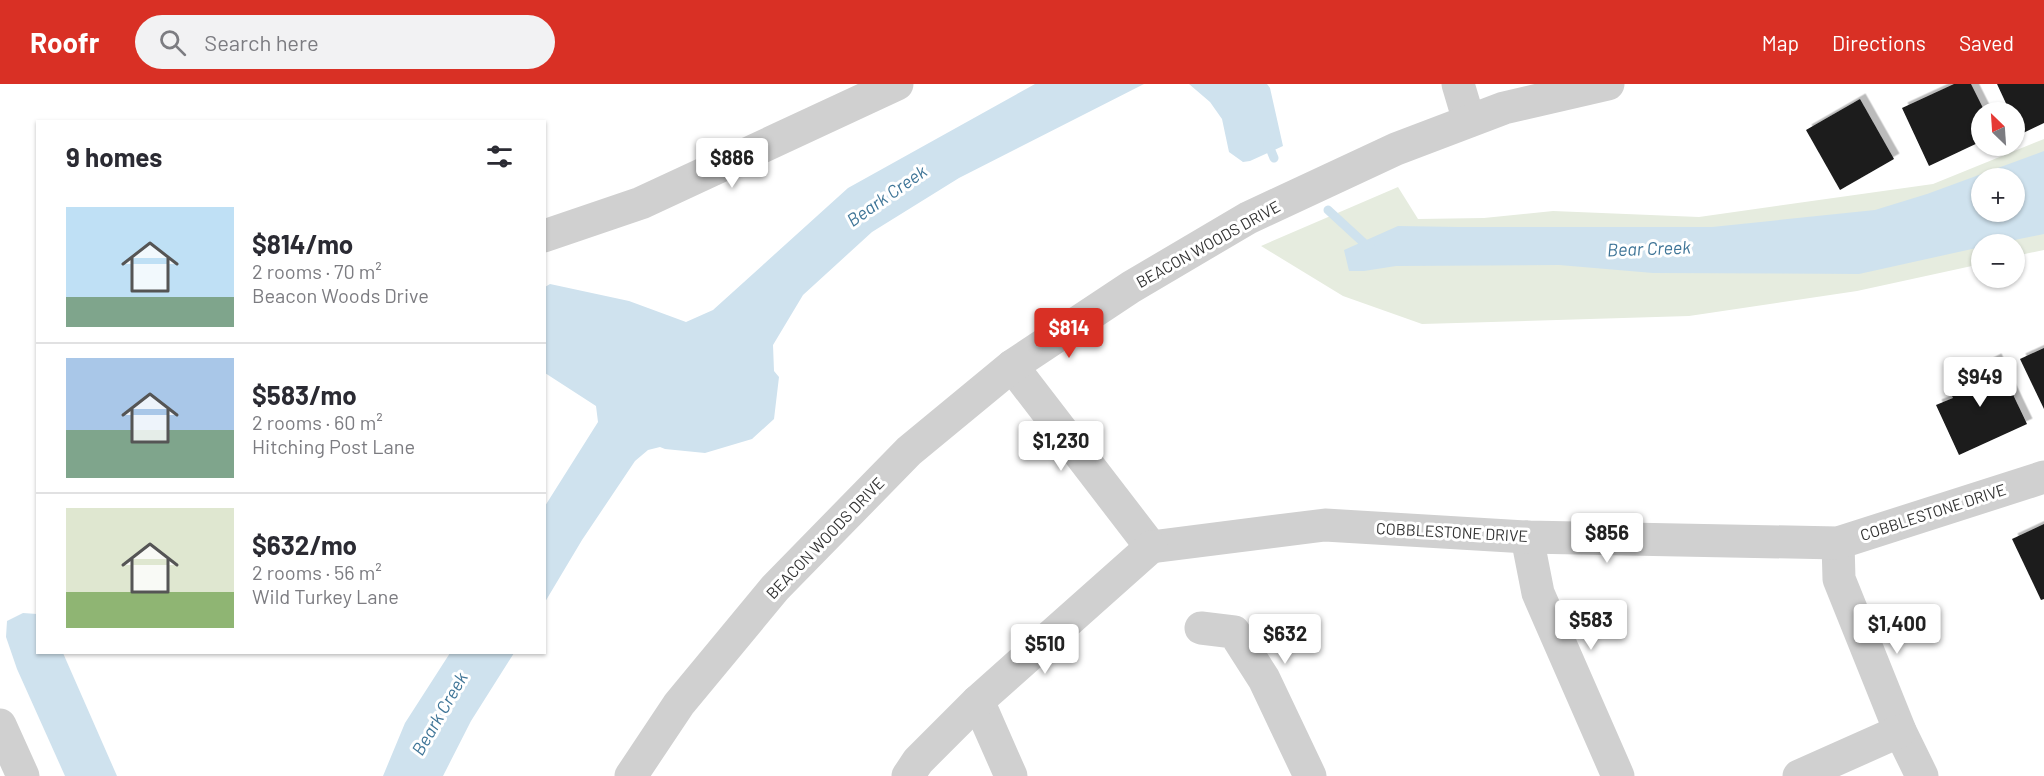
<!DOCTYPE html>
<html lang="en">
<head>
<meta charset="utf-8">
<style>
  body { margin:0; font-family:Barlow,sans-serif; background:#f2f2f3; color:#2b2b33; height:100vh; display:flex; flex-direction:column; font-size:22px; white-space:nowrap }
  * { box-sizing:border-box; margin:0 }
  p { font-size:20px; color:#7c7c81 }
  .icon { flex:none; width:33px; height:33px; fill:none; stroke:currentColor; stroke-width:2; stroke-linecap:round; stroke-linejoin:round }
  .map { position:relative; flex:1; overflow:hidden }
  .sheet { position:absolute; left:36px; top:36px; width:510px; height:534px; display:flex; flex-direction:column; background:#fff; border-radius:0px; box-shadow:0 2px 4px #0004 }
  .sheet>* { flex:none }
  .needle { width:39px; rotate:335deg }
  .buttons { position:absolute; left:1971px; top:18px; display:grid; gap:12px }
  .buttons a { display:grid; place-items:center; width:54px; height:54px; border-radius:50%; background:#fff; box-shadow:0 2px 4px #0004; font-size:30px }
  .price { position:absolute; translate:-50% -51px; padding:0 14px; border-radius:6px; background:#fff; color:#222; font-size:20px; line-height:39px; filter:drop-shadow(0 2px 3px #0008) }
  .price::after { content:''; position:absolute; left:50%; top:36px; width:18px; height:14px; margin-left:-9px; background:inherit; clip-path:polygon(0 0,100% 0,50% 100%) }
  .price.selected { background:#d93025; color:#fff }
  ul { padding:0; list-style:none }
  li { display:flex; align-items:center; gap:18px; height:150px; padding:0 30px }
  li+li { border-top:2px solid #e1e1e2 }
  li span { display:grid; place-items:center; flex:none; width:168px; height:120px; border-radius:0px; color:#555 }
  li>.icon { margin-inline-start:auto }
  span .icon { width:72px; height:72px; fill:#fffc; stroke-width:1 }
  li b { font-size:26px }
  h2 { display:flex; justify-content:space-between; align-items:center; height:72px; padding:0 30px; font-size:26px }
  header { display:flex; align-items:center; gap:36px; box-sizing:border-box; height:84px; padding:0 30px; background:#d93025; color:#fff }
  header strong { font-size:28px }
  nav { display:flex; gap:33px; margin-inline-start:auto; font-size:21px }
  .search { width:420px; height:54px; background:#f2f2f3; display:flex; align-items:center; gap:15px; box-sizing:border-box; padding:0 21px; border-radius:33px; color:#7c7c81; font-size:22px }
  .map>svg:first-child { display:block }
  .green { fill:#e6ecdf; fill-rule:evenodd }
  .water { fill:#cfe2ee; fill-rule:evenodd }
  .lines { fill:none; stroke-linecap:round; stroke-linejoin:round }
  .stream { stroke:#cfe2ee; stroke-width:9 }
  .building { fill:#1a1a1a; filter:url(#shadow) }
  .minor { stroke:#d0d0d0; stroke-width:33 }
  .labels { text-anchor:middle; stroke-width:6; stroke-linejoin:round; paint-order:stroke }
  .street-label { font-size:16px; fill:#333; stroke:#fff }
  .water-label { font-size:18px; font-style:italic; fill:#3f7597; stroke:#fff }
</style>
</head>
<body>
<header>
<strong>Roofr</strong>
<div class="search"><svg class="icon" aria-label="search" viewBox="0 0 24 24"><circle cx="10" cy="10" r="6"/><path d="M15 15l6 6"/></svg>Search here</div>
<nav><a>Map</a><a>Directions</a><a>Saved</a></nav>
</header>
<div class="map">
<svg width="2044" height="692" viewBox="0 0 2044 692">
  <defs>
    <filter id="shadow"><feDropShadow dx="5.5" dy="-5.5" stdDeviation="0" flood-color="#0004"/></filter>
  </defs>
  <rect width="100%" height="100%" fill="#fff"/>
  <path class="green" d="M2044,55V166L2015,172L2014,160H1982L1981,180L1857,207L1689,232L1422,240L1343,212L1261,162L1398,103L1418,135L1484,134L1553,127L1699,133L1933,100ZM1982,94H2014V128H1982Z"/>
  <g class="water">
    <path d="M1035,0H1144L959,94L872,148L803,211L773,261L774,287L779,293L774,335L752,355L705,369L665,365L660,363L648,366L635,377L582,456L545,518V422L598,338L596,322L545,289V203L550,200L629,217L686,238L713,226L848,104Z"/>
    <path d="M1189,0H1267L1270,4L1283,62L1250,77L1243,78L1229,68L1222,35L1210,18Z"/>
    <path d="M2044,67V150L1995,160H1982L1981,163L1859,190L1653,189L1559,181L1396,182L1364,187H1349L1344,166L1398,142L1458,143H1712L1875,126L1927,110ZM1982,94H2014V128H1982Z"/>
    <path d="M23,529L37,530L38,568L63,569L117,692H65L17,585L6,553L7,537Z"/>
    <path d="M450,569H514L471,637L443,692H383L405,639Z"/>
  </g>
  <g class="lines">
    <g class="stream">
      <path d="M1267,57L1274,74"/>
      <path d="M1328,126L1365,160L1370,161"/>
    </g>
  </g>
  <g class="building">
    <path d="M1954,0H1971L1985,28H1982V57L1929,82L1902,24Z"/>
    <path d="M1997,0H2044V39L2021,50L2014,37V28H2010Z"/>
    <path d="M1860,15L1894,75L1840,106L1806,46Z"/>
    <path d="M2044,264V325L2020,275Z"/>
    <path d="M1996,275L2027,340L1959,371L1936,321L1953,314L1946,299Z"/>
    <path d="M2044,440V515L2041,516L2012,455Z"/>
  </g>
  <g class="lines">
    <g class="minor">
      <path d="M1458,0L1469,37"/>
      <path d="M544,152L641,119L897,0"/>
      <path d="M1012,282L1151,463"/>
      <path d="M1527,453L1538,509L1618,692"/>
      <path d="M1838,459L1839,495L1900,647L1922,692"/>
      <path d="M1151,463L1325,441L1527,453L1838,459L2044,393"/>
      <path d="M1201,544L1234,548L1264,595L1310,692"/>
      <path d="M978,617L1011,692"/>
      <path d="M0,641L23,692"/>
      <path d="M631,692L679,620L775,504L909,367L1012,282L1131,203L1248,134L1396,65L1504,24L1608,0"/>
      <path d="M908,692L918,677L978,617L1151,463"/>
      <path d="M1799,692L1900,647"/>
    </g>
  </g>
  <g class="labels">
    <g class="street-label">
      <text transform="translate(1208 160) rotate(-29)" y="6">BEACON WOODS DRIVE</text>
      <text transform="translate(1933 428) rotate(-18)" y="6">COBBLESTONE DRIVE</text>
      <text transform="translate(1452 448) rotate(3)" y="6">COBBLESTONE DRIVE</text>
      <text transform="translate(825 454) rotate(-46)" y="6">BEACON WOODS DRIVE</text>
    </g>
    <g class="water-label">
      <text transform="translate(887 112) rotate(-35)" y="6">Beark Creek</text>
      <text transform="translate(1649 165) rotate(-2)" y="6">Bear Creek</text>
      <text transform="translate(440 630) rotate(-60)" y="6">Beark Creek</text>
    </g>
  </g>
</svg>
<div class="buttons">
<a><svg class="needle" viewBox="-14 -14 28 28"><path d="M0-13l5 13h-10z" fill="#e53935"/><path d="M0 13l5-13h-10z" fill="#7c7c81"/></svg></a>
<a>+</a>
<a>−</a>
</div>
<b class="price" style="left:732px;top:105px">$886</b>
<b class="price selected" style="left:1069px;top:275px">$814</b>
<b class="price" style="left:1980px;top:324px">$949</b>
<b class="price" style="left:1061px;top:388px">$1,230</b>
<b class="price" style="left:1607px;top:480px">$856</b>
<b class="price" style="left:1591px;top:567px">$583</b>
<b class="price" style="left:1897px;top:571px">$1,400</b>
<b class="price" style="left:1285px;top:581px">$632</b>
<b class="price" style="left:1045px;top:591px">$510</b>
<section class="sheet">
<h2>9 homes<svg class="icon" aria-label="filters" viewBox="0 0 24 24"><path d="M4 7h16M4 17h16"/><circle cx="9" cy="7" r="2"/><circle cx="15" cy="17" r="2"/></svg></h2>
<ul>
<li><span style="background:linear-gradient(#bfe0f5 75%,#7fa58c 0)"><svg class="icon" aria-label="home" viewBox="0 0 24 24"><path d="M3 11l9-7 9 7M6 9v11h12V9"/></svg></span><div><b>$814/mo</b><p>2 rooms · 70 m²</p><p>Beacon Woods Drive</p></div></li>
<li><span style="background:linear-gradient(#a9c7e8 60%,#7fa58c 0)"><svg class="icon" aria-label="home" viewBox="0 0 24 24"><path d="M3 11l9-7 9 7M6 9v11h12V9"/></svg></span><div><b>$583/mo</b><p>2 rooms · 60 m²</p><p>Hitching Post Lane</p></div></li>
<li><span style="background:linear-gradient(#dfe7d0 70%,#8fb573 0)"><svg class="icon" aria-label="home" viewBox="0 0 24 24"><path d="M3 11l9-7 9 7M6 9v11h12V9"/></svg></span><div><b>$632/mo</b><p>2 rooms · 56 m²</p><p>Wild Turkey Lane</p></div></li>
</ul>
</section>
</div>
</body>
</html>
